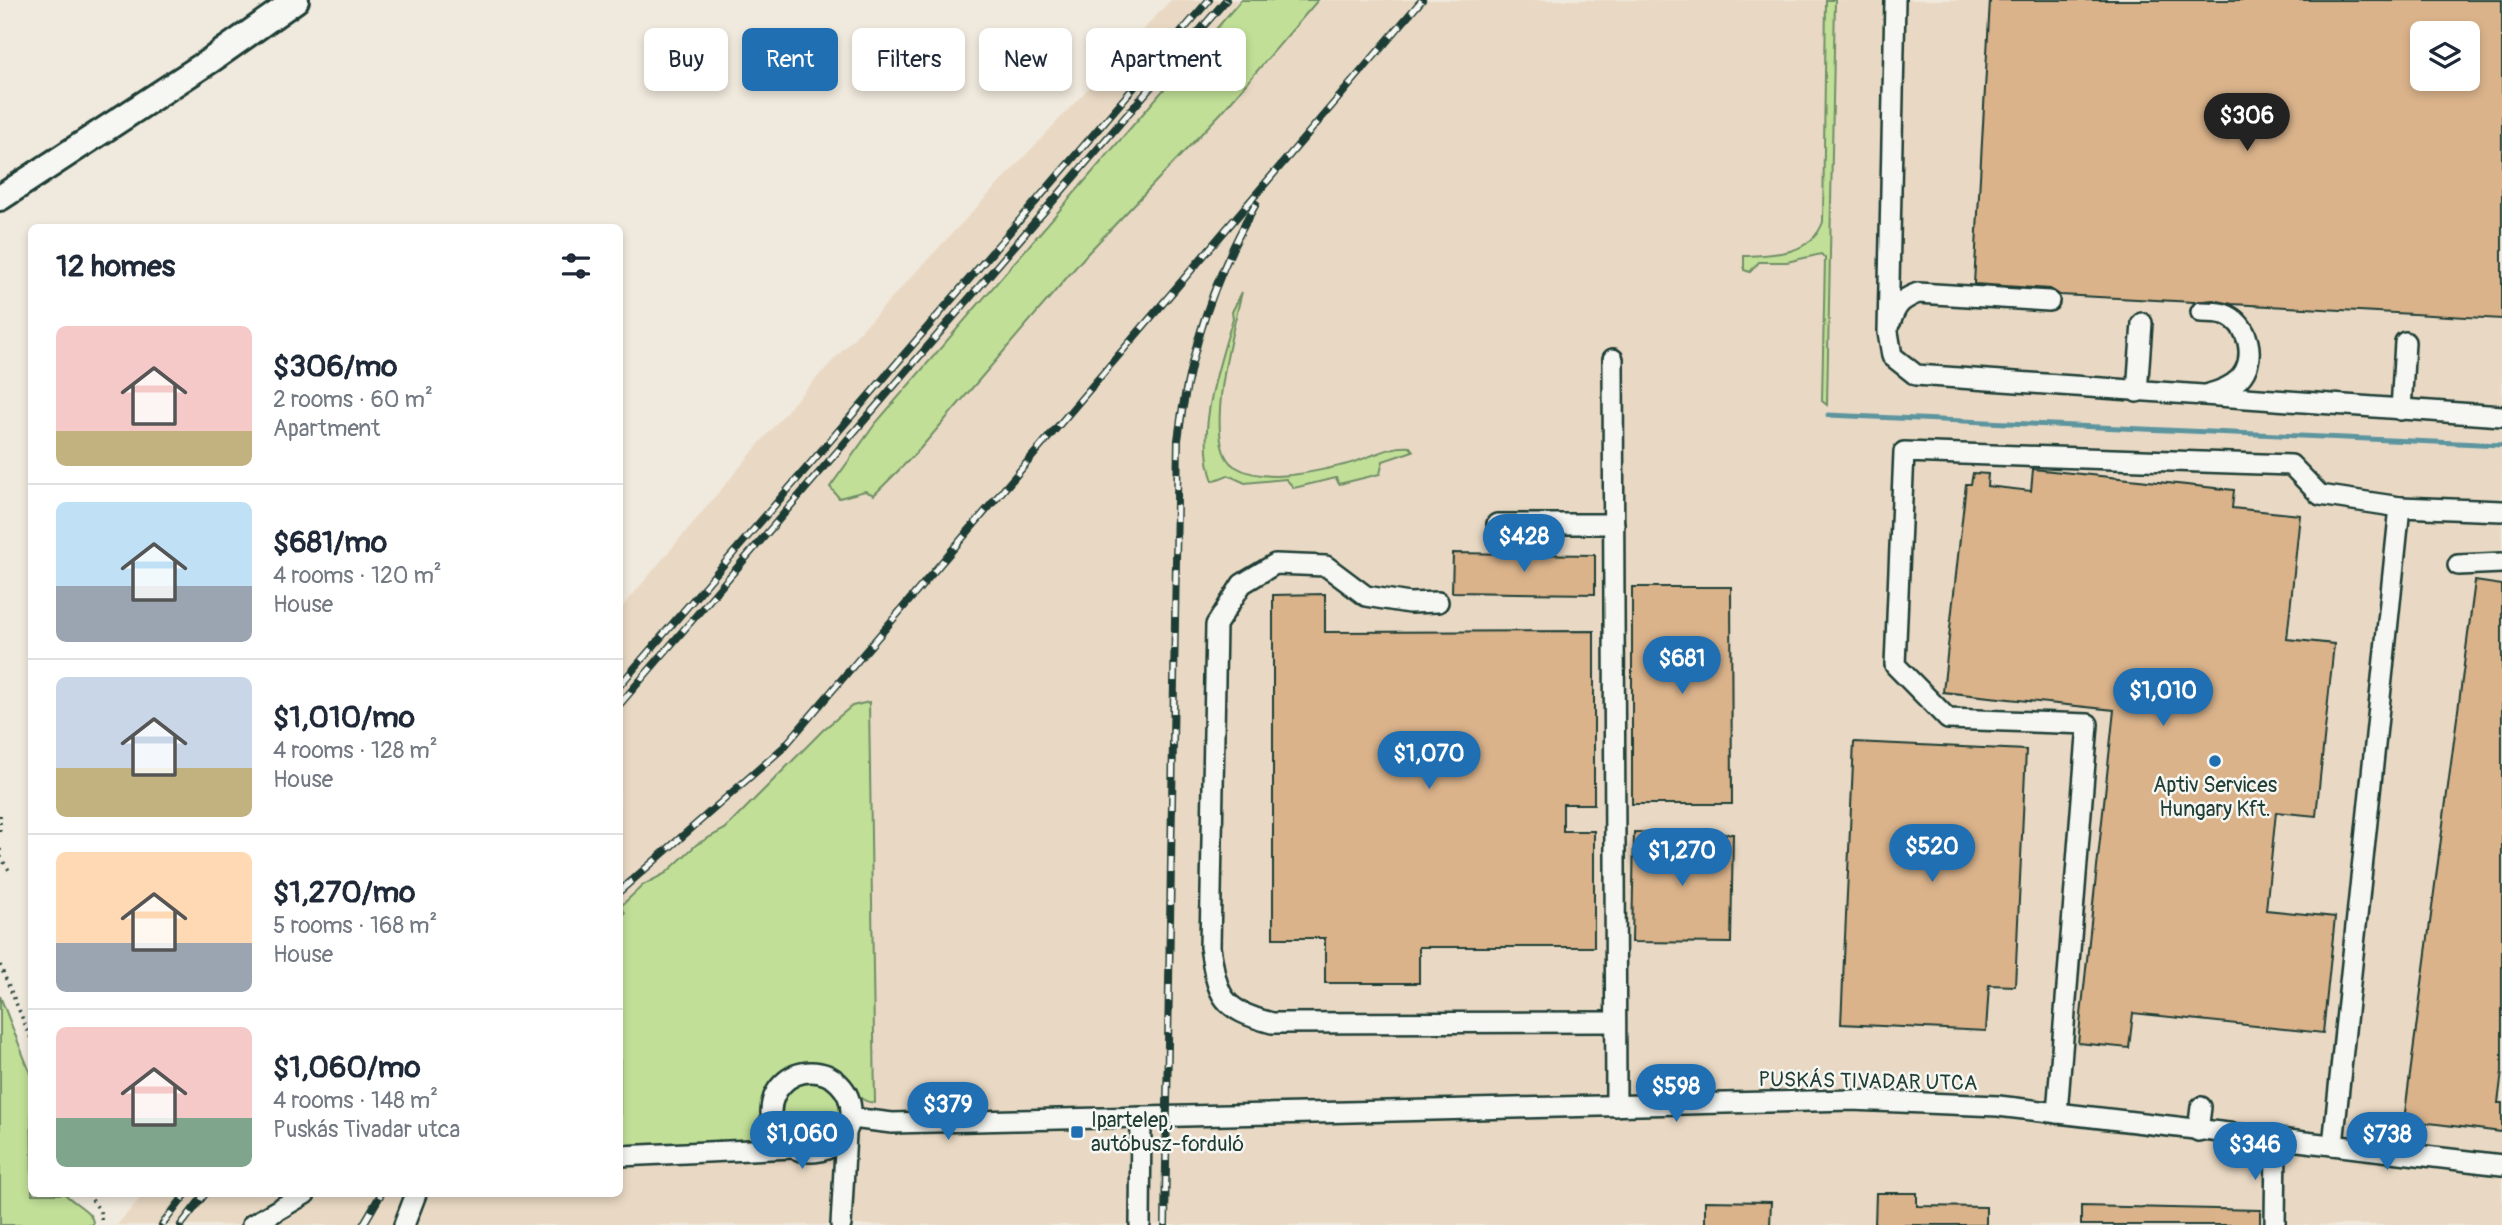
<!DOCTYPE html>
<html lang="en">
<head>
<meta charset="utf-8">
<style>
  body { margin:0; font-family:Pangolin,sans-serif; background:#f6f6f7; color:#1f2937; height:100vh; display:flex; flex-direction:column; font-size:26px; white-space:nowrap }
  * { box-sizing:border-box; margin:0 }
  p { font-size:23px; color:#747a83 }
  .icon { flex:none; width:38px; height:38px; fill:none; stroke:currentColor; stroke-width:2; stroke-linecap:round; stroke-linejoin:round }
  .map { position:relative; flex:1; overflow:hidden }
  .side { position:absolute; left:28px; top:224px; width:595px; height:973px; display:flex; flex-direction:column; background:#fff; border-radius:10px; box-shadow:0 4px 10px #0003 }
  .side>* { flex:none }
  .banner { position:absolute; left:644px; top:28px; width:665px; height:63px; display:flex; gap:14px }
  .buttons { position:absolute; left:2410px; top:21px; display:grid; gap:14px }
  .buttons a { display:grid; place-items:center; width:70px; height:70px; border-radius:10px; background:#fff; box-shadow:0 4px 10px #0003; font-size:35px }
  .price { position:absolute; translate:-50% -60px; padding:0 16px; border-radius:24px; background:#1f6fb2; color:#fff; font-size:23px; line-height:46px; filter:drop-shadow(0 2px 4px #0008) }
  .price::after { content:''; position:absolute; left:50%; top:42px; width:21px; height:16px; margin-left:-10px; background:inherit; clip-path:polygon(0 0,100% 0,50% 100%) }
  .price.active { background:#222; color:#fff }
  ul { padding:0; list-style:none }
  li { display:flex; align-items:center; gap:21px; height:175px; padding:0 28px }
  li+li { border-top:2px solid #e0e1e3 }
  li span { display:grid; place-items:center; flex:none; width:196px; height:140px; border-radius:10px; color:#555 }
  li>.icon { margin-inline-start:auto }
  span .icon { width:84px; height:84px; fill:#fffc; stroke-width:1 }
  li b { font-size:30px }
  h2 { display:flex; justify-content:space-between; align-items:center; height:84px; padding:0 28px; font-size:30px }
  .pill { padding:0 24px; border-radius:10px; background:#fff; box-shadow:0 4px 10px #0003; font-size:24px; line-height:63px }
  .pill.active { background:#1f6fb2; color:#fff }
  .map>svg:first-child { display:block }
  .built { fill:#e9d9c4; fill-rule:evenodd }
  .green { fill:#c1df97; stroke:#708e66; stroke-width:2 }
  .lines { fill:none; stroke-linecap:round; stroke-linejoin:round }
  .stream { stroke:#5d959f; stroke-width:5 }
  .building { fill:#dab38b; stroke:#1f3d34; stroke-width:2; fill-rule:evenodd }
  .minor-casing { stroke:#1f3d34; stroke-width:24 }
  .major-casing { stroke:#1f3d34; stroke-width:30 }
  .path { stroke:#1f3d34; stroke-width:3.5; stroke-dasharray:2 5; stroke-linecap:butt }
  .minor { stroke:#f6f6f2; stroke-width:19 }
  .major { stroke:#f6f6f2; stroke-width:24 }
  .rail-casing { stroke:#1f3d34; stroke-width:8 }
  .rail { stroke:#f6f6f2; stroke-width:5; stroke-dasharray:16; stroke-linecap:butt }
  .poi-dot { fill:#1f6fb2; stroke:#f6f6f2; stroke-width:2.5 }
  .labels { text-anchor:middle; stroke-width:5; stroke-linejoin:round; paint-order:stroke }
  .poi-label { font-size:21px; fill:#1f3d34; stroke:#f6f6f2 }
  .street-label { font-size:21px; fill:#1f3d34; stroke:#f6f6f2 }
</style>
</head>
<body>
<div class="map">
<svg width="2502" height="1225" viewBox="0 0 2502 1225">
  <rect width="100%" height="100%" fill="#f0e9dd"/>
  <filter id="ink" filterUnits="userSpaceOnUse"><feTurbulence type="fractalNoise" baseFrequency=".0143" numOctaves="2"/><feDisplacementMap in="SourceGraphic" scale="14" xChannelSelector="R" yChannelSelector="G"/><feConvolveMatrix kernelMatrix="1 2 1 2 8 2 1 2 1" color-interpolation-filters="sRGB"/></filter>
  <g filter="url(#ink)">
    <path class="built" d="M1171,0H2502V1225H117L144,1194H620V610L797,399ZM2422,33H2468V79H2422Z"/>
    <g class="green">
      <path d="M1241,0H1318L1221,113L1087,254L919,450L874,495L865,491L839,498L830,487L875,424Z"/>
      <path d="M1826,0H1835L1827,405L1822,401L1825,258L1821,254L1787,262H1759L1750,272L1744,270V256C1774,255 1811,255 1823,222Z"/>
      <path d="M1242,292C1234,325 1201,445 1234,466C1264,485 1313,472 1344,465C1367,460 1387,445 1410,447L1413,451L1383,461L1380,474L1339,484L1336,478L1294,488L1286,479L1245,483L1228,475L1213,481C1195,433 1219,366 1233,318L1232,312Z"/>
      <path d="M869,702L875,1103C854,1101 854,1085 838,1074C816,1059 785,1065 771,1088C760,1105 769,1124 760,1140L620,1147V920L625,913L621,906L643,885L666,873L697,844L725,829L824,729L852,706Z"/>
      <path d="M0,996L31,1075L32,1194H65C75,1205 94,1211 93,1225H0Z"/>
      <circle cx="811" cy="1112" r="29"/>
    </g>
    <g class="lines">
      <path class="stream" d="M1828,415L2502,445"/>
    </g>
    <g class="building">
      <path d="M1990,0H2502V319L2232,304L2213,300L2194,302L2060,295L2050,289L1974,284ZM2422,33H2468V79H2422Z"/>
      <path d="M2033,469L2234,490L2232,508L2300,515L2287,639L2334,644L2316,816L2276,812L2266,910L2335,917L2323,1033L2133,1013L2129,1048L2078,1043L2114,710L1943,692L1966,484H1971L1973,473L1988,474L1987,486L2031,491Z"/>
      <path d="M1453,553L1595,555V594L1452,592Z"/>
      <path d="M2475,581L2502,585V1072L2498,1103H2502V1132L2404,1120Z"/>
      <path d="M1632,587H1731L1732,804H1632Z"/>
      <path d="M1325,594V632L1594,631V804H1563V831H1594V947H1419V983H1325V938H1273V595Z"/>
      <path d="M1854,742L2026,750L2015,986L1989,985L1986,1031L1841,1024Z"/>
      <path d="M1634,832L1733,834L1731,943L1632,942Z"/>
      <path d="M1876,1193H1917V1206L1986,1207V1225H1875Z"/>
      <path d="M1705,1201L1771,1202L1770,1225H1705Z"/>
      <path d="M2081,1206L2260,1210V1225H2081Z"/>
    </g>
    <g class="lines">
      <g class="minor-casing">
        <g id="minor">
          <path d="M1895,0L1888,332L1892,356L1916,375L2502,416"/>
          <path d="M2201,312C2208,312 2217,312 2224,314C2249,322 2258,360 2239,379C2231,387 2220,391 2209,394"/>
          <path d="M1891,321C1896,305 1902,299 1918,293L2049,301"/>
          <path d="M1613,359L1616,1106"/>
          <path d="M2137,392L2142,323"/>
          <path d="M2401,410L2405,342"/>
          <path d="M1497,524H1614"/>
          <path d="M2458,565L2502,563"/>
          <path d="M1438,602L1409,603L1366,596L1326,566L1275,564L1242,584L1216,625L1210,947C1218,998 1221,1009 1272,1023L1615,1022"/>
          <circle cx="811" cy="1112" r="40"/>
          <path d="M2057,1113L2088,724L1948,719L1895,665L1904,452L2291,465L2320,495L2400,507"/>
          <path d="M852,1118L892,1123L1851,1100L1998,1106L2502,1165"/>
          <path d="M2198,1131L2201,1107"/>
          <path d="M2333,1145L2400,507L2502,511"/>
          <path d="M620,1156L793,1148"/>
          <path d="M252,1225L305,1194"/>
          <path d="M404,1225L416,1194"/>
          <path d="M841,1225L846,1133"/>
          <path d="M1140,1225L1141,1117"/>
          <path d="M2275,1225L2276,1139"/>
        </g>
      </g>
      <g class="major-casing">
        <path id="major" d="M0,198L211,60L296,0"/>
      </g>
      <g class="path">
        <path d="M0,815V831"/>
        <path d="M0,849L1,858L11,873"/>
        <path d="M0,965L32,1041"/>
        <path d="M88,1194L100,1211L102,1225"/>
      </g>
      <use href="#minor" class="minor"/>
      <use href="#major" class="major"/>
      <g class="rail-casing">
        <g id="rail">
          <path d="M620,685L1209,0"/>
          <path d="M620,704L1226,0"/>
          <path d="M620,891L784,747L1422,0"/>
          <path d="M162,1225L186,1194"/>
          <path d="M181,1225L205,1194"/>
          <path d="M363,1225L381,1194"/>
          <path d="M1165,1225L1178,440C1188,357 1214,276 1256,204"/>
        </g>
      </g>
      <use href="#rail" class="rail"/>
    </g>
  </g>
  <g class="poi-dot">
    <circle cx="2215" cy="761" r="7"/>
    <rect x="1070" y="1125" width="14" height="14" rx="3.5"/>
  </g>
  <g class="labels">
    <g class="poi-label">
      <text x="2215" y="792">Aptiv Services<tspan x="2215" dy="24">Hungary Kft.</tspan></text>
      <text x="1091" y="1127" text-anchor="start">Ipartelep,<tspan x="1091" dy="24">autóbusz-forduló</tspan></text>
    </g>
    <g class="street-label">
      <text transform="translate(1868 1081) rotate(1)" y="7">PUSKÁS TIVADAR UTCA</text>
    </g>
  </g>
</svg>
<div class="buttons">
<a><svg class="icon" aria-label="layers" viewBox="0 0 24 24"><path d="M12 4l9 5-9 5-9-5zM3 14l9 5 9-5"/></svg></a>
</div>
<b class="price active" style="left:2247px;top:153px">$306</b>
<b class="price" style="left:1524px;top:574px">$428</b>
<b class="price" style="left:1682px;top:696px">$681</b>
<b class="price" style="left:2163px;top:728px">$1,010</b>
<b class="price" style="left:1429px;top:791px">$1,070</b>
<b class="price" style="left:1932px;top:884px">$520</b>
<b class="price" style="left:1682px;top:888px">$1,270</b>
<b class="price" style="left:1676px;top:1124px">$598</b>
<b class="price" style="left:948px;top:1142px">$379</b>
<b class="price" style="left:802px;top:1171px">$1,060</b>
<b class="price" style="left:2387px;top:1172px">$738</b>
<b class="price" style="left:2255px;top:1182px">$346</b>
<div class="banner">
<a class="pill">Buy</a>
<a class="pill active">Rent</a>
<a class="pill">Filters</a>
<a class="pill">New</a>
<a class="pill">Apartment</a>
</div>
<section class="side">
<h2>12 homes<svg class="icon" aria-label="filters" viewBox="0 0 24 24"><path d="M4 7h16M4 17h16"/><circle cx="9" cy="7" r="2"/><circle cx="15" cy="17" r="2"/></svg></h2>
<ul>
<li><span style="background:linear-gradient(#f6c9c9 75%,#c2b280 0)"><svg class="icon" aria-label="home" viewBox="0 0 24 24"><path d="M3 11l9-7 9 7M6 9v11h12V9"/></svg></span><div><b>$306/mo</b><p>2 rooms · 60 m²</p><p>Apartment</p></div></li>
<li><span style="background:linear-gradient(#bfe0f5 60%,#9aa5b1 0)"><svg class="icon" aria-label="home" viewBox="0 0 24 24"><path d="M3 11l9-7 9 7M6 9v11h12V9"/></svg></span><div><b>$681/mo</b><p>4 rooms · 120 m²</p><p>House</p></div></li>
<li><span style="background:linear-gradient(#c9d6e8 65%,#c2b280 0)"><svg class="icon" aria-label="home" viewBox="0 0 24 24"><path d="M3 11l9-7 9 7M6 9v11h12V9"/></svg></span><div><b>$1,010/mo</b><p>4 rooms · 128 m²</p><p>House</p></div></li>
<li><span style="background:linear-gradient(#ffd9b3 65%,#9aa5b1 0)"><svg class="icon" aria-label="home" viewBox="0 0 24 24"><path d="M3 11l9-7 9 7M6 9v11h12V9"/></svg></span><div><b>$1,270/mo</b><p>5 rooms · 168 m²</p><p>House</p></div></li>
<li><span style="background:linear-gradient(#f6c9c9 65%,#7fa58c 0)"><svg class="icon" aria-label="home" viewBox="0 0 24 24"><path d="M3 11l9-7 9 7M6 9v11h12V9"/></svg></span><div><b>$1,060/mo</b><p>4 rooms · 148 m²</p><p>Puskás Tivadar utca</p></div></li>
</ul>
</section>
</div>
</body>
</html>
